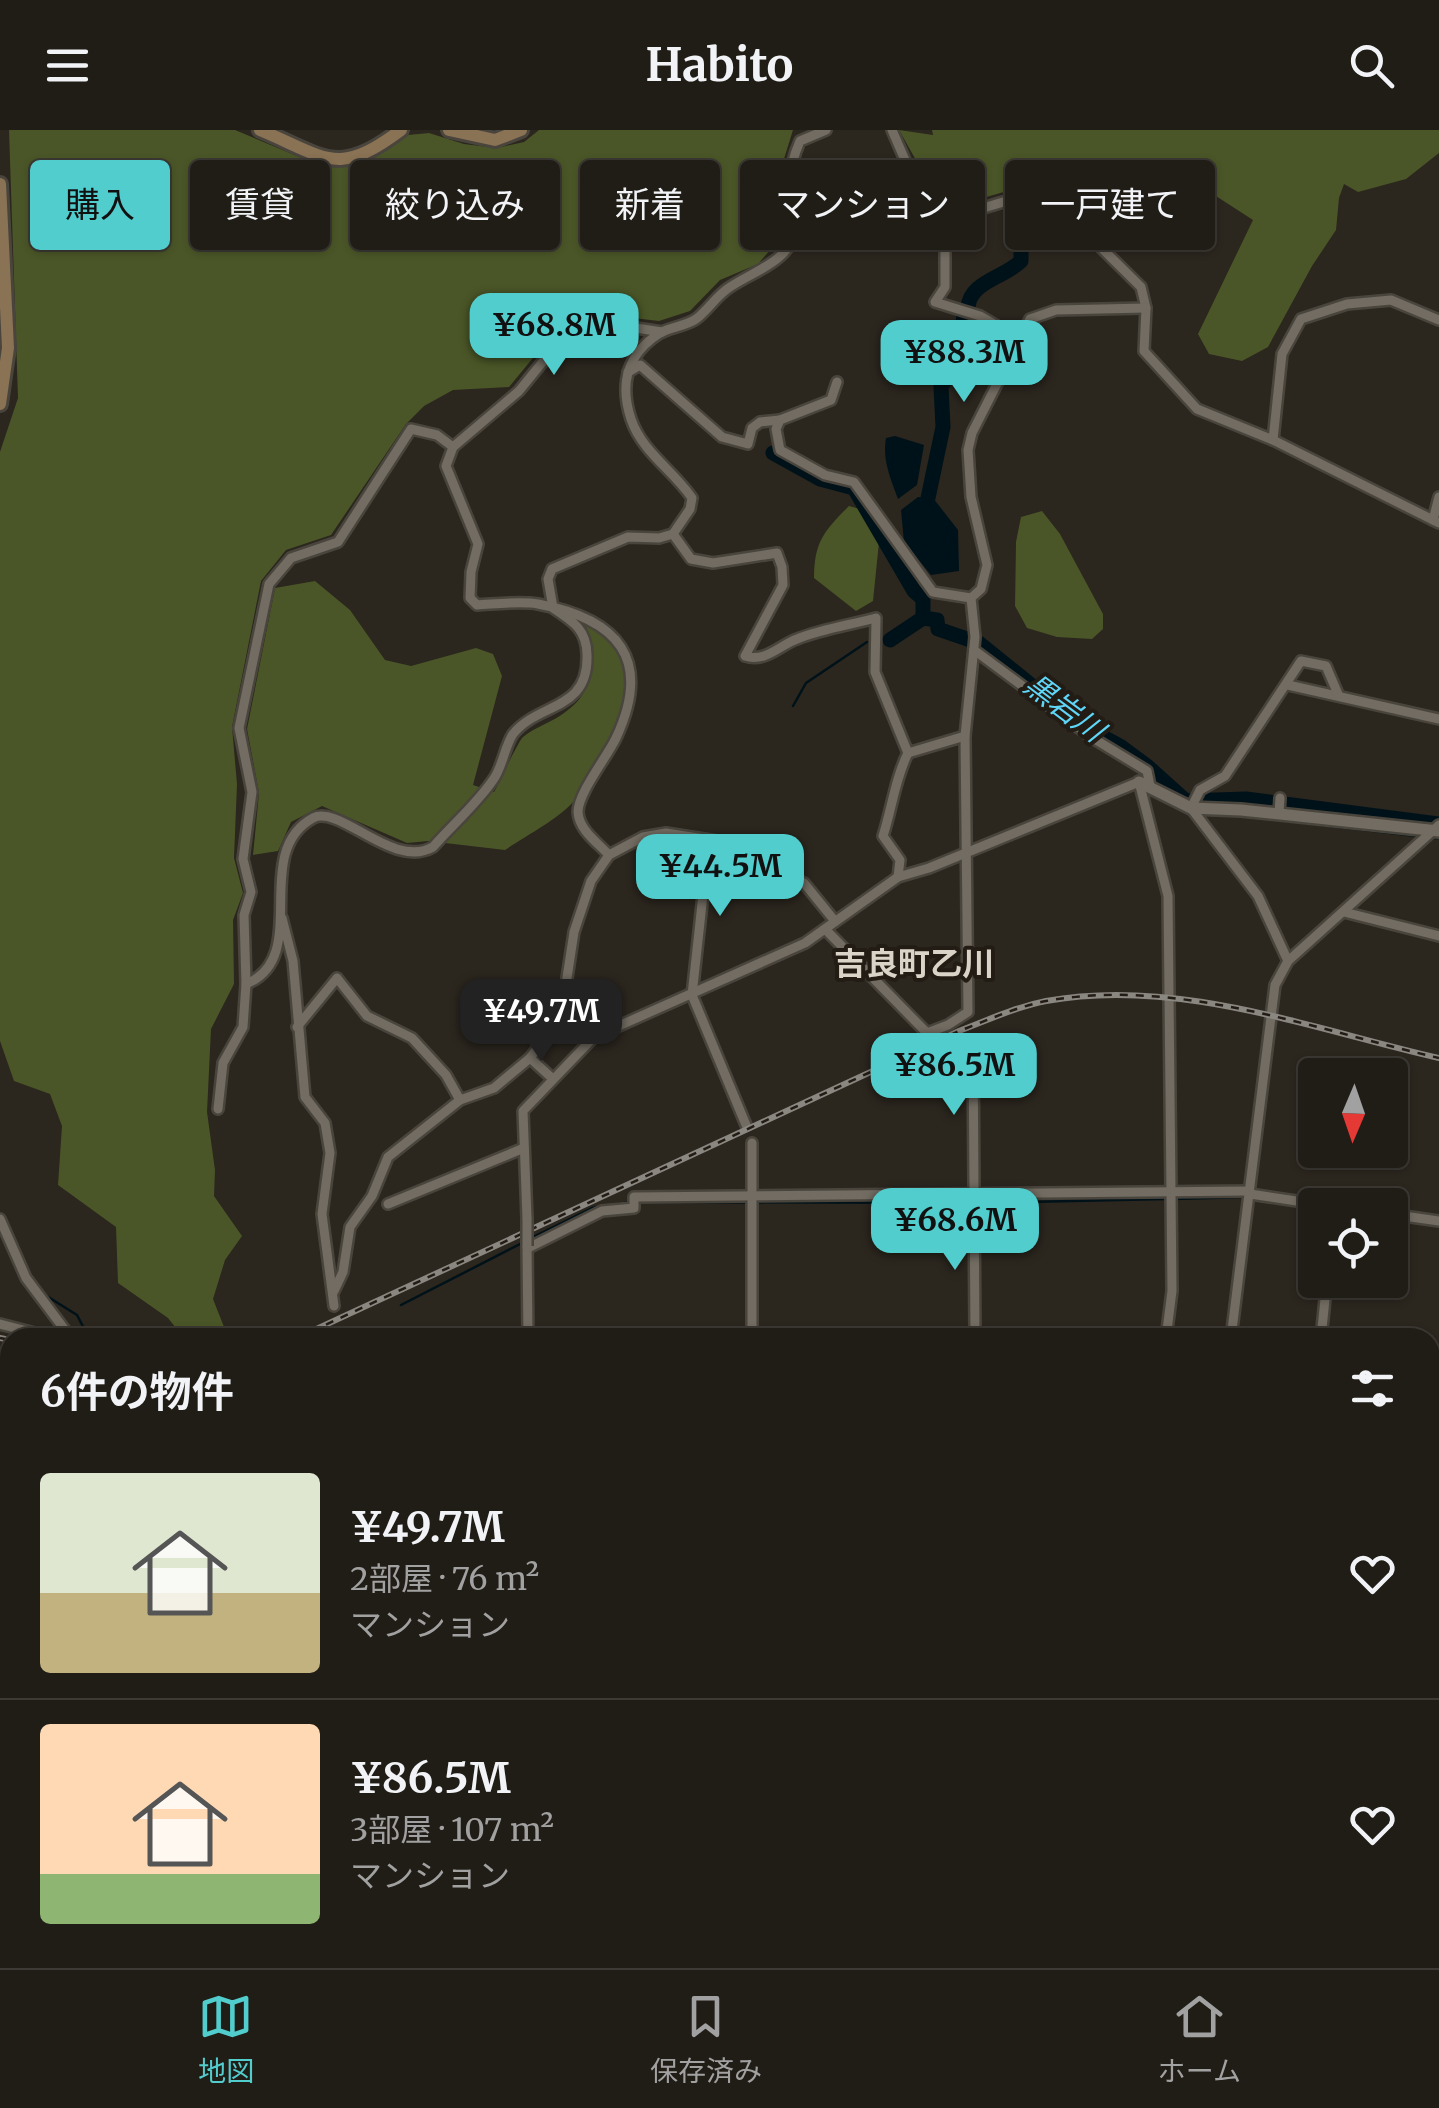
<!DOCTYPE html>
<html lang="ja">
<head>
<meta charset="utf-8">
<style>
  body { margin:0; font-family:Merriweather,"Noto Sans JP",serif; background:#2d2923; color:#f1f3f6; height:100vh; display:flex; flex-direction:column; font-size:38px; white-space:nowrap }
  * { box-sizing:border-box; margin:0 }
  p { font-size:32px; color:#a2a1a1 }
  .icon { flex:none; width:55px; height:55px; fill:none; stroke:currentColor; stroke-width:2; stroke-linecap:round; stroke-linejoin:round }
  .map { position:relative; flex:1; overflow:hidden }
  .details { position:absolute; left:0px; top:1198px; width:1440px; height:642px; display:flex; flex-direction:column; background:#201c16; border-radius:30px 30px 0 0; box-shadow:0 2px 8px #0004,0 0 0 2px #3d3a35 }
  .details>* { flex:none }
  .hud { position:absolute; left:30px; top:30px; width:1380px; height:90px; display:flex; gap:20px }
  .needle { width:65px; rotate:182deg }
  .controls { position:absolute; left:1298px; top:928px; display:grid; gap:20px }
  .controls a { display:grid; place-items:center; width:110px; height:110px; border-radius:10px; background:#201c16; box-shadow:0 2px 8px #0004,0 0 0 2px #3d3a35; font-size:50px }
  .price { position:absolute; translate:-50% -85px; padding:0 22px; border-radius:20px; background:#52cdce; color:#111; font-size:32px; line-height:65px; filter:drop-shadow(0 2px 5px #0008) }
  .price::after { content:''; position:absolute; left:50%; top:60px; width:30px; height:22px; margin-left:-15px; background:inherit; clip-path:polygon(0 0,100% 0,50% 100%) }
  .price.on { background:#222; color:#fff }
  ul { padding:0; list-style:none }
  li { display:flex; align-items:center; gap:30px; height:250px; padding:0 40px }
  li+li { border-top:2px solid #3d3a35 }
  li span { display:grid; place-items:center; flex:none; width:280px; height:200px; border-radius:10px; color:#555 }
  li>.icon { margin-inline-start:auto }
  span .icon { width:120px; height:120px; fill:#fffc; stroke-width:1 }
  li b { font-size:42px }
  h2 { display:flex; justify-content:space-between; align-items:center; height:120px; padding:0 40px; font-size:42px }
  .chip { padding:0 35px; border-radius:10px; background:#201c16; box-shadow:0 2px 8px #0004,0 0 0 2px #3d3a35; font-size:35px; line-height:90px }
  .chip.on { background:#52cdce; color:#111 }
  header { display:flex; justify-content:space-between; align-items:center; height:130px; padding:0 40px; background:#201c16; font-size:45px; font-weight:700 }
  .dock { display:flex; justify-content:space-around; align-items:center; height:140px; border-top:2px solid #3d3a35; background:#201c16; font-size:28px; color:#a2a1a1 }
  .dock a { display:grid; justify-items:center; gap:5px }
  .dock .on { color:#52cdce }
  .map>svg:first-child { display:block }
  .green { fill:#4a5627 }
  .water { fill:#001219 }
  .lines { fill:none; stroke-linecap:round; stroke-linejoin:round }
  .stream { stroke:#001219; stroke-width:2.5 }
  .river { stroke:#001219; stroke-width:15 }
  .minor-casing { stroke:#49453d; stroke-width:14 }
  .tertiary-casing { stroke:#49453d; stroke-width:16 }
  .secondary-casing { stroke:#49453d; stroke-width:18 }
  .trunk-casing { stroke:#49453d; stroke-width:20 }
  .minor { stroke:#726c62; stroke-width:9 }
  .tertiary { stroke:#726c62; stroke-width:11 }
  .secondary { stroke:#8a7254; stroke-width:12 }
  .trunk { stroke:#b37b3c; stroke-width:15 }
  .rail-casing { stroke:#8a8680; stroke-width:6 }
  .rail { stroke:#221c14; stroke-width:2.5; stroke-dasharray:8; stroke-linecap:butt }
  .minor-bridge-casing { stroke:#49453d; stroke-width:14; stroke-linecap:butt }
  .minor-bridge { stroke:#726c62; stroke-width:9 }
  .labels { text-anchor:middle; stroke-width:8; stroke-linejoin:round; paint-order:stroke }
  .water-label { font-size:30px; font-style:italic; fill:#5fd6f8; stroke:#221c14 }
  .quarter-label { font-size:32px; font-weight:bold; fill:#dad3c8; stroke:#221c14 }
</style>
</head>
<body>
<header><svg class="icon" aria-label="menu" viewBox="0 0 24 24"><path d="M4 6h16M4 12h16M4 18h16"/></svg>Habito<svg class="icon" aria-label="search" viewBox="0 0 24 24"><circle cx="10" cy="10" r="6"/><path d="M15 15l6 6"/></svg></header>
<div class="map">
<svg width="1439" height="1838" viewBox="0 0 1439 1838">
  <rect width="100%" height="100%" fill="#2b261e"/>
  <g class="green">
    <path d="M9,0H235L323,37H357L408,5L429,3L464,14L496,18L524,12L539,0H793L774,61L783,105L758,134L720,150L690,181L659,191L581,182L565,189L509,257L453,260L424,276L406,294L331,405L286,420L261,451L232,597L237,654L234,728L243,763L233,790L234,854L211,899L207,982L215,1040L214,1066L242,1106L225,1130L213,1169L228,1207H183L168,1188L118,1153L116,1097L58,1055L62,996L50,964L14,951L0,911V322L18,268Z"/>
    <path d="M899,0L933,5L932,0H1439V23L1406,49L1358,62L1344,54L1339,68L1336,100L1312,136L1268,217L1242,231L1209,224L1198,204L1253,90L1202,57L1152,72L1115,93L1095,91L1066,73L1025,56L965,73L947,66L917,32Z"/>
    <path d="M849,376L867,381L880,402L873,471L856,481L814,448C814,412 824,401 849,376Z"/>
    <path d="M1042,381L1060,404L1103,484V499L1092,509L1057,507L1027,498L1015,476L1016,412L1021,387Z"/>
    <path d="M315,451L350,480L385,530L411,536L476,518L493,524L502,546L473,655L494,662C501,650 517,613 523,607C535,597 552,592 564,583C597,561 595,528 585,493C599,502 617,512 623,529C637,567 598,642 574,671C560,688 524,707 505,720L428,711L407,713L322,676L291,692L278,721L253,725L259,663L247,599L275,458Z"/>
    <path d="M1439,1466V1838H948L946,1830H1430V1481Z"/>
    <path d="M484,1830H917L920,1838H502Z"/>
  </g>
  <g class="water">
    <path d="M895,306L924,315L917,355L898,369C891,349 882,330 886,308Z"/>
    <path d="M918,367L933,368L958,400L959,441L931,445L904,412L901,380Z"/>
  </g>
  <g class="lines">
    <g class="stream">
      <path d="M878,509L890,510"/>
      <path d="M793,576L806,553L867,512"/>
      <path d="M1213,684L1245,686"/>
      <path d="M1262,688L1417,706"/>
      <path d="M1434,708H1439"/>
      <path d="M1273,1064L1356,1075"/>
      <path d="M1173,1069L1245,1067"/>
      <path d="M639,1072L970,1073"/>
      <path d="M978,1073L1165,1069"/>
      <path d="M1426,1085L1439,1086"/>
      <path d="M0,1101L22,1149"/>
      <path d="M531,1108L592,1078L631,1072"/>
      <path d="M45,1165L77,1185L89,1208"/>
      <path d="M401,1175L524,1112"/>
      <path d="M0,1714L10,1742"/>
      <path d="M41,1830L44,1838"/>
    </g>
    <g class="river">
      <path d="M968,178C969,152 1004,148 1021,131V106L1015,76"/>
      <path d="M773,323L820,349L854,358L914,461L923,469V488L937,490L938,499L979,513L1079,594L1120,616L1147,636L1186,671L1246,669L1439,694"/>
      <path d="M928,368L943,297L941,257L958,227L964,185"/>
      <path d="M890,510L923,488"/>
    </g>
    <g class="minor-casing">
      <g id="minor">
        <path d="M892,0L908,37L948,79L967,83L1026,65L1045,69L1061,78L1141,157L1146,178L1144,221L1197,279L1273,310L1439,393"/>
        <path d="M945,103V157L935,172L980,186L1018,208"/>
        <path d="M628,242L640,235L722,307L748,314L752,298L760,292L780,290"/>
        <path d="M837,252L831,270L780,290L776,299L780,320L825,345L854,352L933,462L971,468"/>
        <path d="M1273,310L1282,224L1301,189L1347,174L1391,170L1439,190"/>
        <path d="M453,317L437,305L411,299L338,412L291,428L269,454L239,598L252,662L243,729L251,762L244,785L246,854C313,827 249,723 313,688C340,674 393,740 433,717C453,694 479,672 495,647C503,634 505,616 513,604C539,572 589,581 587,525C587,500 573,491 553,478L548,449L552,439L628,407L659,408L673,404L690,379L692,368C673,340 642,322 631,289C619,253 628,223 660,203C671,197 686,196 696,189C708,180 717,165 730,157C763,136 786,134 801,93C789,59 785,46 800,11L826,0"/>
        <path d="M1433,390L1439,367"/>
        <path d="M673,404L691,429L713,433L777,423L782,437L783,455L745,526C765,533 780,515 797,509C822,499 850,495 876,488L875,542L908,623L965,606"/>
        <path d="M974,520L1091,607L1147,641L1150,656"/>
        <path d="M1288,555L1439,589"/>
        <path d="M1279,683L1280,668"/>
        <path d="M709,710L692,865L746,995"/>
        <path d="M609,725C597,712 579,700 578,682C578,663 607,627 616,608C653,529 618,489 538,474C519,471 496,474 477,475L470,468L471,442L478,414L446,336L453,317L519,261L571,197L597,192L662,202"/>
        <path d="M898,747L900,730L883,706C892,678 895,649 908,623"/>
        <path d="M1344,782L1439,806"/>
        <path d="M282,788L293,831L305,967L325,993L330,1023L322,1084L334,1176"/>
        <path d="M825,799L927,903L948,895L968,882L965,606L975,507L971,468L981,459L987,435L971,367L968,320L972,303L1030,189L1056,180L1146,178"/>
        <path d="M1288,831L1258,766L1191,678L1200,660L1225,646L1301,531L1326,536L1338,564"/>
        <path d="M297,897L337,848L367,886L412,908L446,945L460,970"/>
        <path d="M973,910L975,1208"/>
        <path d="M530,928L553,949"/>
        <path d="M218,979L223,933L243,897L246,854"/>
        <path d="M752,1013V1208"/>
        <path d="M1250,1064L1323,1075"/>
        <path d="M388,1074L524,1018"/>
        <path d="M1390,1084L1439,1091"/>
        <path d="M0,1089L26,1148L71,1208"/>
        <path d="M527,1089L523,981L594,907L805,813L898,747L929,738L1139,652L1168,766L1172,1161L1166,1208"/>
        <path d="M527,1116L528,1208"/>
        <path d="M528,1118L602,1081L634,1078V1067L1250,1061"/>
        <path d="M334,1161L343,1142L350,1097L372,1066L388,1027L460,970L494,958L530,928L561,887L574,802L591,751L609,725L643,707L666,703L755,717L779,741L804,753L834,790"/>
        <path d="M0,1194L54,1208"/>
        <path d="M1231,1208L1275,855L1288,831L1439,695"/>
        <path d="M1321,1208L1327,1150"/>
        <path d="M1430,1273L1439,1274"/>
        <path d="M1430,1481L1439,1480"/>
        <path d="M0,1489L10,1516"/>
        <path d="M0,1542L10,1539"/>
        <path d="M122,1830L124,1838"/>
        <path d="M161,1830L162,1838"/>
        <path d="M458,1830L467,1838"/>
        <path d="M938,1830L940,1838"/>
        <path d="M212,1838L214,1830"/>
      </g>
    </g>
    <g class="tertiary-casing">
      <path id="tertiary" d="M1139,652L1191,678L1241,680L1439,701"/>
    </g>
    <g class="secondary-casing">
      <g id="secondary">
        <path d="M260,0C327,28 337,48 401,0"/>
        <path d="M449,0L495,10L521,0"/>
        <path d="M0,54L8,218L0,274"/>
      </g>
    </g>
    <g class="trunk-casing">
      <g id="trunk">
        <path d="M1430,1243L1439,1244"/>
        <path d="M0,1252H10"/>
      </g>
    </g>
    <use href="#minor" class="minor"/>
    <use href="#tertiary" class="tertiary"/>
    <use href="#secondary" class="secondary"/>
    <use href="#trunk" class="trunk"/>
    <g class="rail-casing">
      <g id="rail">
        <path d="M0,1208L10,1210"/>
        <path d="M297,1208L959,901C988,890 1016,877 1046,871C1177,847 1312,899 1439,928"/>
      </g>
    </g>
    <use href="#rail" class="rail"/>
    <g class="minor-bridge-casing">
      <path id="minor-bridge" d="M527,1089V1116"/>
    </g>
    <use href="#minor-bridge" class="minor-bridge"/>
  </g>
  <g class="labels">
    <g class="water-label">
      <text transform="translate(1064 578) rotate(37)" y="10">黒岩川</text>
    </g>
    <g class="quarter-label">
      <text x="914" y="845">吉良町乙川</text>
    </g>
  </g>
</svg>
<div class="controls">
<a><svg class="needle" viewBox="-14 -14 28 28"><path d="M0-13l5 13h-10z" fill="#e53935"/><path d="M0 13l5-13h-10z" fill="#a2a1a1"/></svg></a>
<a><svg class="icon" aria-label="locate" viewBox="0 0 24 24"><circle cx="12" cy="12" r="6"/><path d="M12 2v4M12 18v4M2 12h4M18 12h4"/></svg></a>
</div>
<b class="price" style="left:554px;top:248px">¥68.8M</b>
<b class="price" style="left:964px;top:275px">¥88.3M</b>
<b class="price" style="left:720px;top:789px">¥44.5M</b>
<b class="price on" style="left:541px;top:934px">¥49.7M</b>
<b class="price" style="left:954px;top:988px">¥86.5M</b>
<b class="price" style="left:955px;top:1143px">¥68.6M</b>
<div class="hud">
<a class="chip on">購入</a>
<a class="chip">賃貸</a>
<a class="chip">絞り込み</a>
<a class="chip">新着</a>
<a class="chip">マンション</a>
<a class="chip">一戸建て</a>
</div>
<section class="details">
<h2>6件の物件<svg class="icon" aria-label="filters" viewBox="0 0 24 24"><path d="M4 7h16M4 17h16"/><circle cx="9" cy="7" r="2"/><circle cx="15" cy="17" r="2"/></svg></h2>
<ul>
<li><span style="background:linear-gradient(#dfe7d0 60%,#c2b280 0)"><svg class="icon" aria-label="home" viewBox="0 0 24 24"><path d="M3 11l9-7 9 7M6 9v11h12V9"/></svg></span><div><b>¥49.7M</b><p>2部屋 · 76 m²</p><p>マンション</p></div><svg class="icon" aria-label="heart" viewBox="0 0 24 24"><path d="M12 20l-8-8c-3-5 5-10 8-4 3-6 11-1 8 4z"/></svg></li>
<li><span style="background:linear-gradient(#ffd9b3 75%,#8fb573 0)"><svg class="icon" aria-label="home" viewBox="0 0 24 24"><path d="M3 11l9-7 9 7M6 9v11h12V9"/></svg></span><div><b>¥86.5M</b><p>3部屋 · 107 m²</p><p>マンション</p></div><svg class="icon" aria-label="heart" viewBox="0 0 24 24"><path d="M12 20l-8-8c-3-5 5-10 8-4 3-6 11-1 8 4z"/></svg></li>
</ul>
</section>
</div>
<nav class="dock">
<a class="on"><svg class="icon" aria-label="map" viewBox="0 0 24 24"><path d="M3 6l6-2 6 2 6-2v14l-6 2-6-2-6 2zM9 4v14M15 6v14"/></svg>地図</a>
<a><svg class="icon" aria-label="saved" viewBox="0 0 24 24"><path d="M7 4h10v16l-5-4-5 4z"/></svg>保存済み</a>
<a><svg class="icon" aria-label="home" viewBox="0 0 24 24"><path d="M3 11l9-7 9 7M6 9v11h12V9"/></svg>ホーム</a>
</nav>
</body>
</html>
